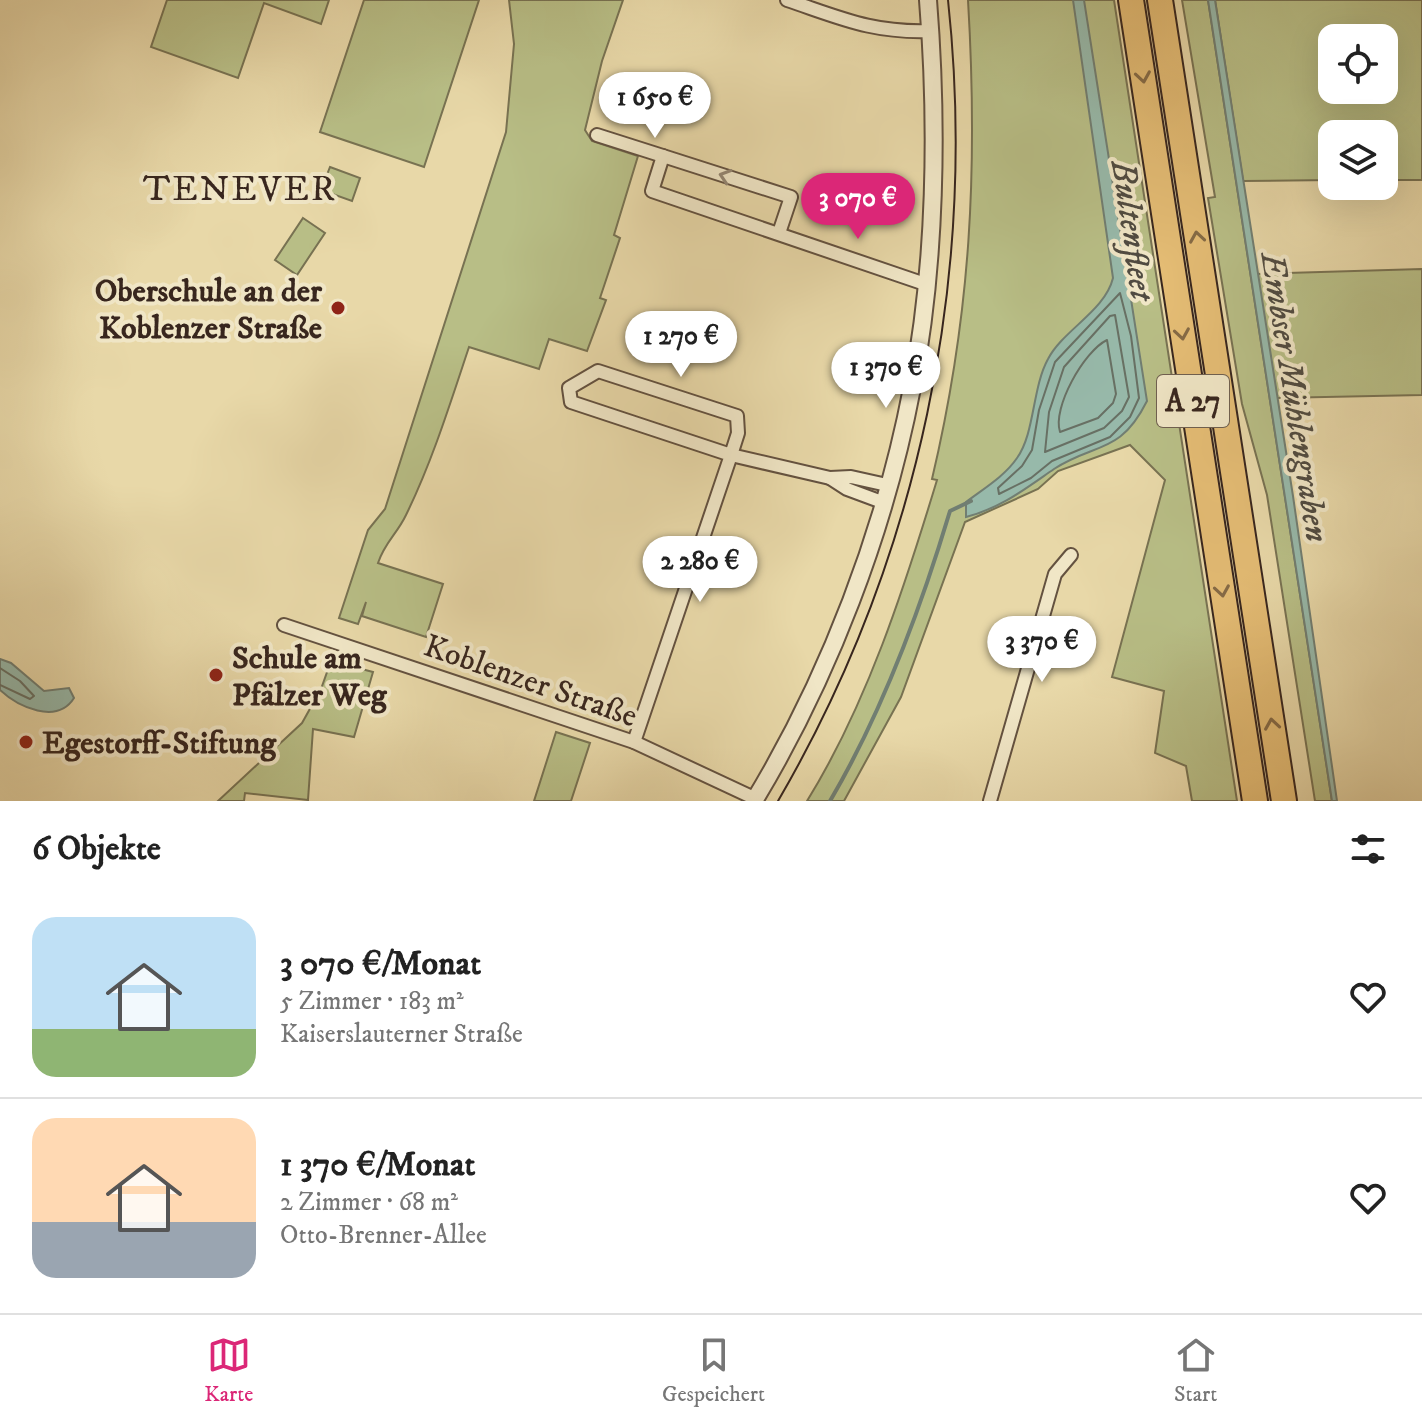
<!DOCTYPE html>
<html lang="de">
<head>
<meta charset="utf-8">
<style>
  body { margin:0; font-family:"IM FELL DW Pica",serif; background:#f6f6f6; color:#222; height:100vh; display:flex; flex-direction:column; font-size:30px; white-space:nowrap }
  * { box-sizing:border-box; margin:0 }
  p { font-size:26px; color:#767676 }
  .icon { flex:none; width:44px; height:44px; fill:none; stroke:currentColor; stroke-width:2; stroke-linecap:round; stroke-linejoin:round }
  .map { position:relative; height:801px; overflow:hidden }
  .panel { display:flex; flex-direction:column; background:#fff; flex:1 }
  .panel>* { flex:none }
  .fabs { position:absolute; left:1318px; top:24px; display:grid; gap:16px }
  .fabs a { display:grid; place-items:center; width:80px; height:80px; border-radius:16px; background:#fff; box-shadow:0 8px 32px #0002; font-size:40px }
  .price { position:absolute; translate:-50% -68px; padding:0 18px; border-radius:28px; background:#fff; color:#222; font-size:26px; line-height:52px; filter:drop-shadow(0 2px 4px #0008) }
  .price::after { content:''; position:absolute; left:50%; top:48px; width:24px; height:18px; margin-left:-12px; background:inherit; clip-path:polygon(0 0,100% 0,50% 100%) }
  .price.on { background:#db2777; color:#fff }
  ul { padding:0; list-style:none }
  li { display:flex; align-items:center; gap:24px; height:200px; padding:0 32px }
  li+li { border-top:2px solid #e0e0e0 }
  li span { display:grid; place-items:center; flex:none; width:224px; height:160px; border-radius:24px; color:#555 }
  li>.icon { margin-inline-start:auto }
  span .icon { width:96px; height:96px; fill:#fffc; stroke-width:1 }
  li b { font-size:34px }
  h2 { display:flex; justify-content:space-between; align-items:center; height:96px; padding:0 32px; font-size:34px }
  .tab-bar { display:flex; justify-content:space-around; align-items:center; height:112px; border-top:2px solid #e0e0e0; background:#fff; font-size:22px; color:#767676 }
  .tab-bar a { display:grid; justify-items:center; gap:4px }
  .tab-bar .on { color:#db2777 }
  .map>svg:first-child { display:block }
  .green { fill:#b8be86; stroke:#787252; stroke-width:2; fill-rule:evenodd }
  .water { fill:#97b9aa; stroke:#717e72; stroke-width:2 }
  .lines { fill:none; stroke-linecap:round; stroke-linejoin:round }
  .shore { stroke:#687064; stroke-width:2 }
  .stream { stroke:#717e72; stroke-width:4 }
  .minor-casing { stroke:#645240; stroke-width:16 }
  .tertiary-casing { stroke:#645240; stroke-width:20 }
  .motorway-casing { stroke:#38261e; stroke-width:28 }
  .minor { stroke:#f0e6c6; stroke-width:12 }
  .tertiary { stroke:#f0e6c6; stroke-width:16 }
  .motorway { stroke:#e4bc74; stroke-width:24 }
  .tram { stroke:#38261e; stroke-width:2 }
  .oneway { stroke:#856a45 }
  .oneway2 { stroke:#948672 }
  .poi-dot { fill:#8f2418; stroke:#f0e6c6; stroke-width:3 }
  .labels { text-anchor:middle; stroke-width:8; stroke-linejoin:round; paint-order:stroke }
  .shield { fill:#f0e6c6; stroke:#6f6050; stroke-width:2 }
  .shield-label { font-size:30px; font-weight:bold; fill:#38261e }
  .poi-label { font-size:32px; font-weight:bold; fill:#38261e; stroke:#f0e6c6; text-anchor:start }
  .street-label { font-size:32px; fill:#38261e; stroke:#f0e6c6 }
  .water-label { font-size:34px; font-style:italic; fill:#504b41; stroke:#f0e6c6 }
  .quarter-label { font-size:36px; letter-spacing:2px; fill:#38261e; stroke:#f0e6c6 }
</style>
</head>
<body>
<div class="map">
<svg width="1422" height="801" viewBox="0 0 1422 801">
  <rect width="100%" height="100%" fill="#e8d8a8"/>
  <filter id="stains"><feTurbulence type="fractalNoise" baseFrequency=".0025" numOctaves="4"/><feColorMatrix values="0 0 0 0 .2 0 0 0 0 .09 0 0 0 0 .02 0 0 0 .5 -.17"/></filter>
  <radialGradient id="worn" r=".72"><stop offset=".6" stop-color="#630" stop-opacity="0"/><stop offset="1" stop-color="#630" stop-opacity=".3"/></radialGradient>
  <g class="green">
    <path d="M167,0H329L321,24L264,3L238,78L151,47Z"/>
    <path d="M364,0H479L424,167L320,132Z"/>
    <path d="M509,0H623L602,61L585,130L592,141L638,156L614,235L620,238L600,298L606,300L587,351L549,339L539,369L469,347C450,404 432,462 406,515C397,534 385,542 378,563L443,584L426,637L362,616L366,602L358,624L339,618L368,530L385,509L506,132L514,44Z"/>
    <path d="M968,0H1114L1237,801H1192L1186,766L1155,753L1164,691L1112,677L1165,480L1130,445L1058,471L1038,489L965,522L901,697L844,801H807C867,704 904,589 937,480L932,479C971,314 978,169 968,0Z"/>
    <path d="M1182,0H1208L1332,801H1315L1267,495L1242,404L1208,198L1215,197Z"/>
    <path d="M1215,0H1422V180H1384V134H1332V180L1243,181ZM1332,38H1384V90H1332Z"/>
    <path d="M330,167L360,178L352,201L321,190Z"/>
    <path d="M303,218L325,233L297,275L275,260Z"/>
    <path d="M1422,269V395L1277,398L1257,274Z"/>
    <path d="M331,661L373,672L354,737L313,729L308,800L245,793L244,801H218L302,723L321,689Z"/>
    <path d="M556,732L590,743L571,801H534Z"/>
  </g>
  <g class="water">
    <path d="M1073,0H1084L1147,401C1120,455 1096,442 1054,469C1025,489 1001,508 966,517V502C983,489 1005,476 1017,458C1035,433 1032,388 1048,359C1063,330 1105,311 1113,278Z"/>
    <path d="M1208,0H1215L1293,496L1337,801H1332Z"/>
    <path d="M0,659L11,663L44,691L69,688L74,698C57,725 18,707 0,690Z"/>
  </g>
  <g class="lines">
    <g class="shore">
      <path d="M1120,293L1131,336L1139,398L1130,417L1110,437L1052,461L1031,478L999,494L998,488L1022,466L1032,450L1039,410L1055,362Z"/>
      <path d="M1115,315L1129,397L1122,411L1104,428L1045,452L1049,412L1064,367L1110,316Z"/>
      <path d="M1107,340L1116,394L1113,403L1098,418L1060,432C1052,408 1084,351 1107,340Z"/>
      <path d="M0,668L20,681L34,696L30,699L0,685"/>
    </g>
    <path class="stream" d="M830,801C883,711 920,611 950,511L971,501"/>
    <g class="minor-casing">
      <g id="minor">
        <path d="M787,0C841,18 872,33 930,31"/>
        <path d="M597,135L663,156"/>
        <path d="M779,233L791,197L663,156L652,191L925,284"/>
        <path d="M830,478L847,489L882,502"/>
        <path d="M284,625L634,742L756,799"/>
        <path d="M634,742L731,455L738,433L737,416L598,371L569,388L571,402L731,455L830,478L851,477L887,485"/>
        <path d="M990,801L1055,574L1071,555"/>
      </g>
    </g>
    <g class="tertiary-casing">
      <path id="tertiary" d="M754,801C829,677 885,530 912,388C936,265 938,125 928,0"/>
    </g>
    <g class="motorway-casing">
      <g id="motorway">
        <path d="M1131,0L1255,801"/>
        <path d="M1160,0L1284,801"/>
      </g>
    </g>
    <use href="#minor" class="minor"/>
    <use href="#tertiary" class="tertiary"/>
    <use href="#motorway" class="motorway"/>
    <path class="tram" d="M778,801C919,559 978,278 948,0"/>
  </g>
  <defs><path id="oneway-chevron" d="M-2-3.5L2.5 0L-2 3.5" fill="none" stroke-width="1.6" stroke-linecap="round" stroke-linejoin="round" transform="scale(2)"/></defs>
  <g class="oneway">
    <use href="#oneway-chevron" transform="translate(1143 77) rotate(81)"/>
    <use href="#oneway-chevron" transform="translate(1197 237) rotate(-99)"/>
    <use href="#oneway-chevron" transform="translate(1182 334) rotate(81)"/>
    <use href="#oneway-chevron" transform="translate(1222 591) rotate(81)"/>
    <use href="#oneway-chevron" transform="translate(1272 724) rotate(-99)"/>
  </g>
  <use class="oneway2" href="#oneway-chevron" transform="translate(725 176) rotate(-162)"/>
  <g class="poi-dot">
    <circle cx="338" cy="308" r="8"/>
    <circle cx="216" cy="675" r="8"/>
    <circle cx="26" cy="742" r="8"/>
  </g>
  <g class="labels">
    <rect class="shield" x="1157" y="375" width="72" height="52" rx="6"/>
    <g class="shield-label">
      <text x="1193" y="411">A 27</text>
    </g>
    <g class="poi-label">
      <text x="322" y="301" text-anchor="end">Oberschule an der<tspan x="322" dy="37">Koblenzer Straße</tspan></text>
      <text x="232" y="668">Schule am<tspan x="232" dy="37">Pfälzer Weg</tspan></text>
      <text x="42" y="753">Egestorff-Stiftung</text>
    </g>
    <g class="street-label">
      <text transform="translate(531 680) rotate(19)" y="11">Koblenzer Straße</text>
    </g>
    <g class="water-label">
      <text transform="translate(1134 230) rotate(82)" y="12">Bultenfleet</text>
      <text transform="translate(1296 397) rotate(81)" y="12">Embser Mühlengraben</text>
    </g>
    <g class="quarter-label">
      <text x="240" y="200">TENEVER</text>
    </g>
  </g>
  <rect width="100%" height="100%" filter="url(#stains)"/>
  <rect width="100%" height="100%" fill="url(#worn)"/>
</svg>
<div class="fabs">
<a><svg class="icon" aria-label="locate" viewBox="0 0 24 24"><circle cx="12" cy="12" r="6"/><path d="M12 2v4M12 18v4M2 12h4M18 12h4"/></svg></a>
<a><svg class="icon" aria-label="layers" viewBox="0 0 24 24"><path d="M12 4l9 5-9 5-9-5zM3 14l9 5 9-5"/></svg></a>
</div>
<b class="price" style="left:655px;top:140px">1 650 €</b>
<b class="price on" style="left:858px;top:241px">3 070 €</b>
<b class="price" style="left:681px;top:379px">1 270 €</b>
<b class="price" style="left:886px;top:410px">1 370 €</b>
<b class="price" style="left:700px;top:604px">2 280 €</b>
<b class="price" style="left:1042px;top:684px">3 370 €</b>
</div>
<section class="panel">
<h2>6 Objekte<svg class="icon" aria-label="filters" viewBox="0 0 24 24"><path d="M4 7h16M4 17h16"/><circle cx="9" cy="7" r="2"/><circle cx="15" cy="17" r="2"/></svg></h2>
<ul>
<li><span style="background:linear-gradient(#bfe0f5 70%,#8fb573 0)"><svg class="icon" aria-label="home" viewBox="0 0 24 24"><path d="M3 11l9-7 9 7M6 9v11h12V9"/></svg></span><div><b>3 070 €/Monat</b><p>5 Zimmer · 183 m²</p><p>Kaiserslauterner Straße</p></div><svg class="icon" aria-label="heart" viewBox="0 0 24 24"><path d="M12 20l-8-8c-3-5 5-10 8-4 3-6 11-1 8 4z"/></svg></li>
<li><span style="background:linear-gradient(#ffd9b3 65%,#9aa5b1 0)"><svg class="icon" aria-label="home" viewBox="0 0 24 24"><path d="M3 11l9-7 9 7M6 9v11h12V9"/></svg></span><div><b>1 370 €/Monat</b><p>2 Zimmer · 68 m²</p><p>Otto-Brenner-Allee</p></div><svg class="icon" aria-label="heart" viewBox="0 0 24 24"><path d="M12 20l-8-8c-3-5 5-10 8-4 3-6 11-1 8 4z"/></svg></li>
</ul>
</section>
<nav class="tab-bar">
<a class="on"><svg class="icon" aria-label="map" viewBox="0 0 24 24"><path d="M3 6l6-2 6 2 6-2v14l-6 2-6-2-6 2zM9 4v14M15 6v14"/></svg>Karte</a>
<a><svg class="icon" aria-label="saved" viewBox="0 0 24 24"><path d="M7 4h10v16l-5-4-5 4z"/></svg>Gespeichert</a>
<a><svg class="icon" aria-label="home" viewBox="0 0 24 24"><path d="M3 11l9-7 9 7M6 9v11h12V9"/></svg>Start</a>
</nav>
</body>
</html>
